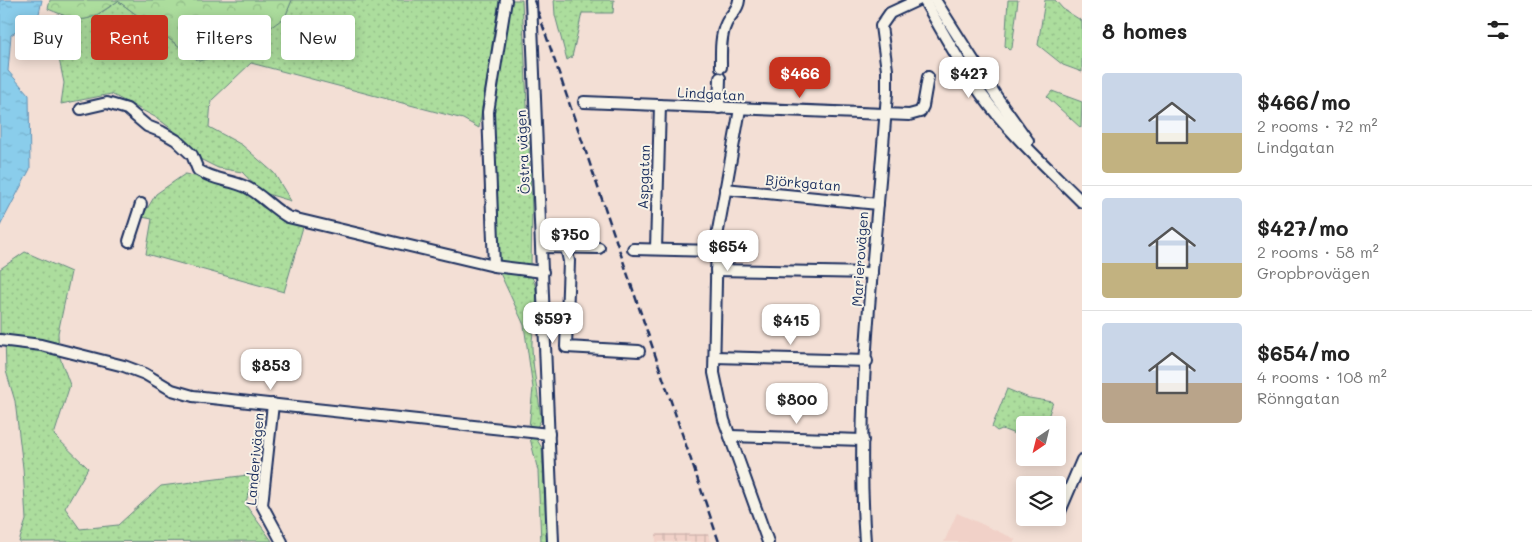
<!DOCTYPE html>
<html lang="en">
<head>
<meta charset="utf-8">
<style>
  body { margin:0; font-family:Mali,sans-serif; background:#f6f6f6; color:#222; height:100vh; display:flex; flex-direction:column; font-size:19px; white-space:nowrap }
  * { box-sizing:border-box; margin:0 }
  p { font-size:16px; color:#767676 }
  .icon { flex:none; width:28px; height:28px; fill:none; stroke:currentColor; stroke-width:2; stroke-linecap:round; stroke-linejoin:round }
  .map { position:relative; flex:1; overflow:hidden }
  .panel { display:flex; flex-direction:column; background:#fff; width:450px }
  .panel>* { flex:none }
  .hud { position:absolute; left:15px; top:15px; width:475px; height:45px; display:flex; gap:10px }
  .needle { width:32px; rotate:215deg }
  .fabs { position:absolute; left:1016px; top:416px; display:grid; gap:10px }
  .fabs a { display:grid; place-items:center; width:50px; height:50px; border-radius:5px; background:#fff; box-shadow:0 2px 12px #0003; font-size:25px }
  .price { position:absolute; translate:-50% -42px; padding:0 11px; border-radius:10px; background:#fff; color:#222; font-size:16px; line-height:32px; filter:drop-shadow(0 1px 2px #0008) }
  .price::after { content:''; position:absolute; left:50%; top:30px; width:15px; height:11px; margin-left:-8px; background:inherit; clip-path:polygon(0 0,100% 0,50% 100%) }
  .price.on { background:#c8321e; color:#fff }
  ul { padding:0; list-style:none }
  li { display:flex; align-items:center; gap:15px; height:125px; padding:0 20px }
  li+li { border-top:1px solid #e0e0e0 }
  li span { display:grid; place-items:center; flex:none; width:140px; height:100px; border-radius:5px; color:#555 }
  li>.icon { margin-inline-start:auto }
  span .icon { width:60px; height:60px; fill:#fffc; stroke-width:1 }
  li b { font-size:21px }
  h2 { display:flex; justify-content:space-between; align-items:center; height:60px; padding:0 20px; font-size:21px }
  .pill { padding:0 18px; border-radius:5px; background:#fff; box-shadow:0 2px 12px #0003; font-size:18px; line-height:45px }
  .pill.on { background:#c8321e; color:#fff }
  main { display:flex; flex:1; min-height:0 }
  .map>svg:first-child { display:block }
  .built { fill:#f1d1c8 }
  .industrial { fill:url(#industrial-grid) }
  .green { fill:url(#green-dots); stroke:#64867e }
  .forest { fill:url(#forest-crowns); stroke:#64867e }
  .water { fill:url(#water-ripples); stroke:#5e8eb3 }
  .lines { fill:none; stroke-linecap:round; stroke-linejoin:round }
  .minor-casing { stroke:#1b2f5e; stroke-width:14 }
  .minor { stroke:#f7f3e8; stroke-width:10 }
  .rail { stroke:#1b2f5e; stroke-width:2.5; stroke-dasharray:8 4; stroke-linecap:butt }
  .labels { text-anchor:middle; stroke-width:4; stroke-linejoin:round; paint-order:stroke }
  .street-label { font-size:14px; fill:#1b2f5e; stroke:#f7f3e8 }
</style>
</head>
<body>
<main>
<div class="map">
<svg width="1082" height="542" viewBox="0 0 1082 542">
  <defs>
    <pattern id="industrial-grid" width="8" height="8" patternUnits="userSpaceOnUse" patternTransform="scale(1.25)"><rect width="8" height="8" fill="#f1d1c8"/><path d="M0 4h8M4 0v8" fill="none" stroke="#ceb4ae"/></pattern>
    <pattern id="green-dots" width="8" height="8" patternUnits="userSpaceOnUse" patternTransform="scale(1.25)"><rect width="8" height="8" fill="#acdd9d"/><path d="M2 2h.1M6 6h.1" fill="none" stroke="#93be8a" stroke-width="1.8" stroke-linecap="round"/></pattern>
    <pattern id="forest-crowns" width="20" height="18" patternUnits="userSpaceOnUse" patternTransform="scale(1.25)"><rect width="20" height="18" fill="#acdd9d"/><path d="M2 6a3 3 0 1 1 6 0M12 15a3 3 0 1 1 6 0" fill="none" stroke="#93be8a"/></pattern>
    <pattern id="water-ripples" width="26" height="14" patternUnits="userSpaceOnUse" patternTransform="scale(1.25)"><rect width="26" height="14" fill="#8acdeb"/><path d="M2 4q2-2 4 0t4 0M15 11q2-2 4 0t4 0" fill="none" stroke="#76b0cc"/></pattern>
  </defs>
  <rect width="100%" height="100%" fill="#f3dfd5"/>
  <filter id="ink" filterUnits="userSpaceOnUse"><feTurbulence type="fractalNoise" baseFrequency=".02" numOctaves="2"/><feDisplacementMap in="SourceGraphic" scale="10" xChannelSelector="R" yChannelSelector="G"/><feConvolveMatrix kernelMatrix="1 2 1 2 8 2 1 2 1" color-interpolation-filters="sRGB"/></filter>
  <g filter="url(#ink)">
    <path class="built" d="M957,513L1015,539L1014,542H944Z"/>
    <path class="industrial" d="M656,534H708L710,542H656Z"/>
    <g class="green">
      <path d="M292,0H499L479,128L463,119L251,63L211,101L209,127L242,145L274,173L291,201L261,192L242,172L218,168L198,158L181,136L157,118L111,94L61,104L64,83L56,44L63,15C87,25 98,15 118,1L199,61L285,17Z"/>
      <path d="M511,0H522L532,210L531,265C519,269 509,266 498,259L493,96Z"/>
      <path d="M554,0H614L613,13H582L572,57L567,60L555,15Z"/>
      <path d="M1008,0H1018L1012,48L1009,50L1005,46Z"/>
      <path d="M1045,0H1055L1063,9L1082,21V72L1063,65L1038,45Z"/>
      <path d="M1052,91L1082,102L1081,128L1047,97Z"/>
      <path d="M185,174L240,186L262,207L303,227L284,292L146,254L152,219L142,217L156,194Z"/>
      <path d="M25,252L71,272L58,333L59,355L70,385L54,435L88,468L65,508L80,529L118,525L161,486L256,474L245,504L272,541L19,542L26,520L23,468L15,401L6,371L5,336H0V269Z"/>
      <path d="M499,271L531,276C543,292 531,328 532,348C533,372 539,396 541,420L537,427H529L533,388L524,325Z"/>
      <path d="M1007,389L1029,398L1053,402L1047,420L1062,426L1058,438V425H1025V438L1002,429L997,431L992,427Z"/>
      <path d="M529,434L534,435L542,448L547,542H541L538,471Z"/>
    </g>
    <path class="forest" d="M50,0H292L285,17L240,50L199,61L118,1C84,24 85,24 48,9Z"/>
    <path class="water" d="M0,0H42L38,18L11,35L8,71L29,95L30,169L0,226Z"/>
    <g class="lines">
      <g class="minor-casing">
        <g id="minor">
          <path d="M531,0L553,542"/>
          <path d="M924,0C943,32 960,65 982,95C1011,135 1048,168 1082,202"/>
          <path d="M935,0L996,96L1028,141"/>
          <path d="M721,67C721,54 720,36 726,24C730,14 738,11 739,0"/>
          <path d="M584,102L909,115L920,112L923,106L928,77"/>
          <path d="M719,108L720,78"/>
          <path d="M81,109L107,103L127,109L147,126L162,132L176,140L192,155L198,170C213,180 231,180 246,187C261,194 273,209 288,217L494,266L543,272"/>
          <path d="M740,109L717,236L714,373L724,420L768,542"/>
          <path d="M725,189L878,204"/>
          <path d="M129,241L141,204"/>
          <path d="M542,247L599,248"/>
          <path d="M566,247L569,261L566,347L639,351"/>
          <path d="M633,249L716,251"/>
          <path d="M656,249L660,105"/>
          <path d="M494,266L488,112L506,0"/>
          <path d="M716,270L872,273"/>
          <path d="M0,340L41,345L124,366L145,374L172,390L193,396L549,434"/>
          <path d="M715,357L867,361"/>
          <path d="M273,404L262,505L282,542"/>
          <path d="M730,436L863,440"/>
          <path d="M1058,516L1082,460"/>
          <path d="M865,542C854,393 877,242 887,93V70L881,26L890,13L918,0"/>
        </g>
      </g>
      <use href="#minor" class="minor"/>
      <path class="rail" d="M534,0L719,542"/>
    </g>
  </g>
  <g class="labels">
    <g class="street-label">
      <text transform="translate(711 94) rotate(3)" y="5">Lindgatan</text>
      <text transform="translate(523 152) rotate(-93)" y="5">Östra vägen</text>
      <text transform="translate(644 177) rotate(-88)" y="5">Aspgatan</text>
      <text transform="translate(803 183) rotate(5)" y="5">Björkgatan</text>
      <text transform="translate(860 259) rotate(-86)" y="5">Marierovägen</text>
      <text transform="translate(255 459) rotate(-85)" y="5">Landerivägen</text>
    </g>
  </g>
</svg>
<div class="fabs">
<a><svg class="needle" viewBox="-14 -14 28 28"><path d="M0-13l5 13h-10z" fill="#e53935"/><path d="M0 13l5-13h-10z" fill="#767676"/></svg></a>
<a><svg class="icon" aria-label="layers" viewBox="0 0 24 24"><path d="M12 4l9 5-9 5-9-5zM3 14l9 5 9-5"/></svg></a>
</div>
<b class="price on" style="left:800px;top:99px">$466</b>
<b class="price" style="left:969px;top:99px">$427</b>
<b class="price" style="left:570px;top:260px">$750</b>
<b class="price" style="left:728px;top:272px">$654</b>
<b class="price" style="left:553px;top:344px">$597</b>
<b class="price" style="left:791px;top:346px">$415</b>
<b class="price" style="left:271px;top:391px">$853</b>
<b class="price" style="left:797px;top:425px">$800</b>
<div class="hud">
<a class="pill">Buy</a>
<a class="pill on">Rent</a>
<a class="pill">Filters</a>
<a class="pill">New</a>
</div>
</div>
<section class="panel">
<h2>8 homes<svg class="icon" aria-label="filters" viewBox="0 0 24 24"><path d="M4 7h16M4 17h16"/><circle cx="9" cy="7" r="2"/><circle cx="15" cy="17" r="2"/></svg></h2>
<ul>
<li><span style="background:linear-gradient(#c9d6e8 60%,#c2b280 0)"><svg class="icon" aria-label="home" viewBox="0 0 24 24"><path d="M3 11l9-7 9 7M6 9v11h12V9"/></svg></span><div><b>$466/mo</b><p>2 rooms · 72 m²</p><p>Lindgatan</p></div></li>
<li><span style="background:linear-gradient(#c9d6e8 65%,#c2b280 0)"><svg class="icon" aria-label="home" viewBox="0 0 24 24"><path d="M3 11l9-7 9 7M6 9v11h12V9"/></svg></span><div><b>$427/mo</b><p>2 rooms · 58 m²</p><p>Gropbrovägen</p></div></li>
<li><span style="background:linear-gradient(#c9d6e8 60%,#b9a48a 0)"><svg class="icon" aria-label="home" viewBox="0 0 24 24"><path d="M3 11l9-7 9 7M6 9v11h12V9"/></svg></span><div><b>$654/mo</b><p>4 rooms · 108 m²</p><p>Rönngatan</p></div></li>
</ul>
</section>
</main>
</body>
</html>
